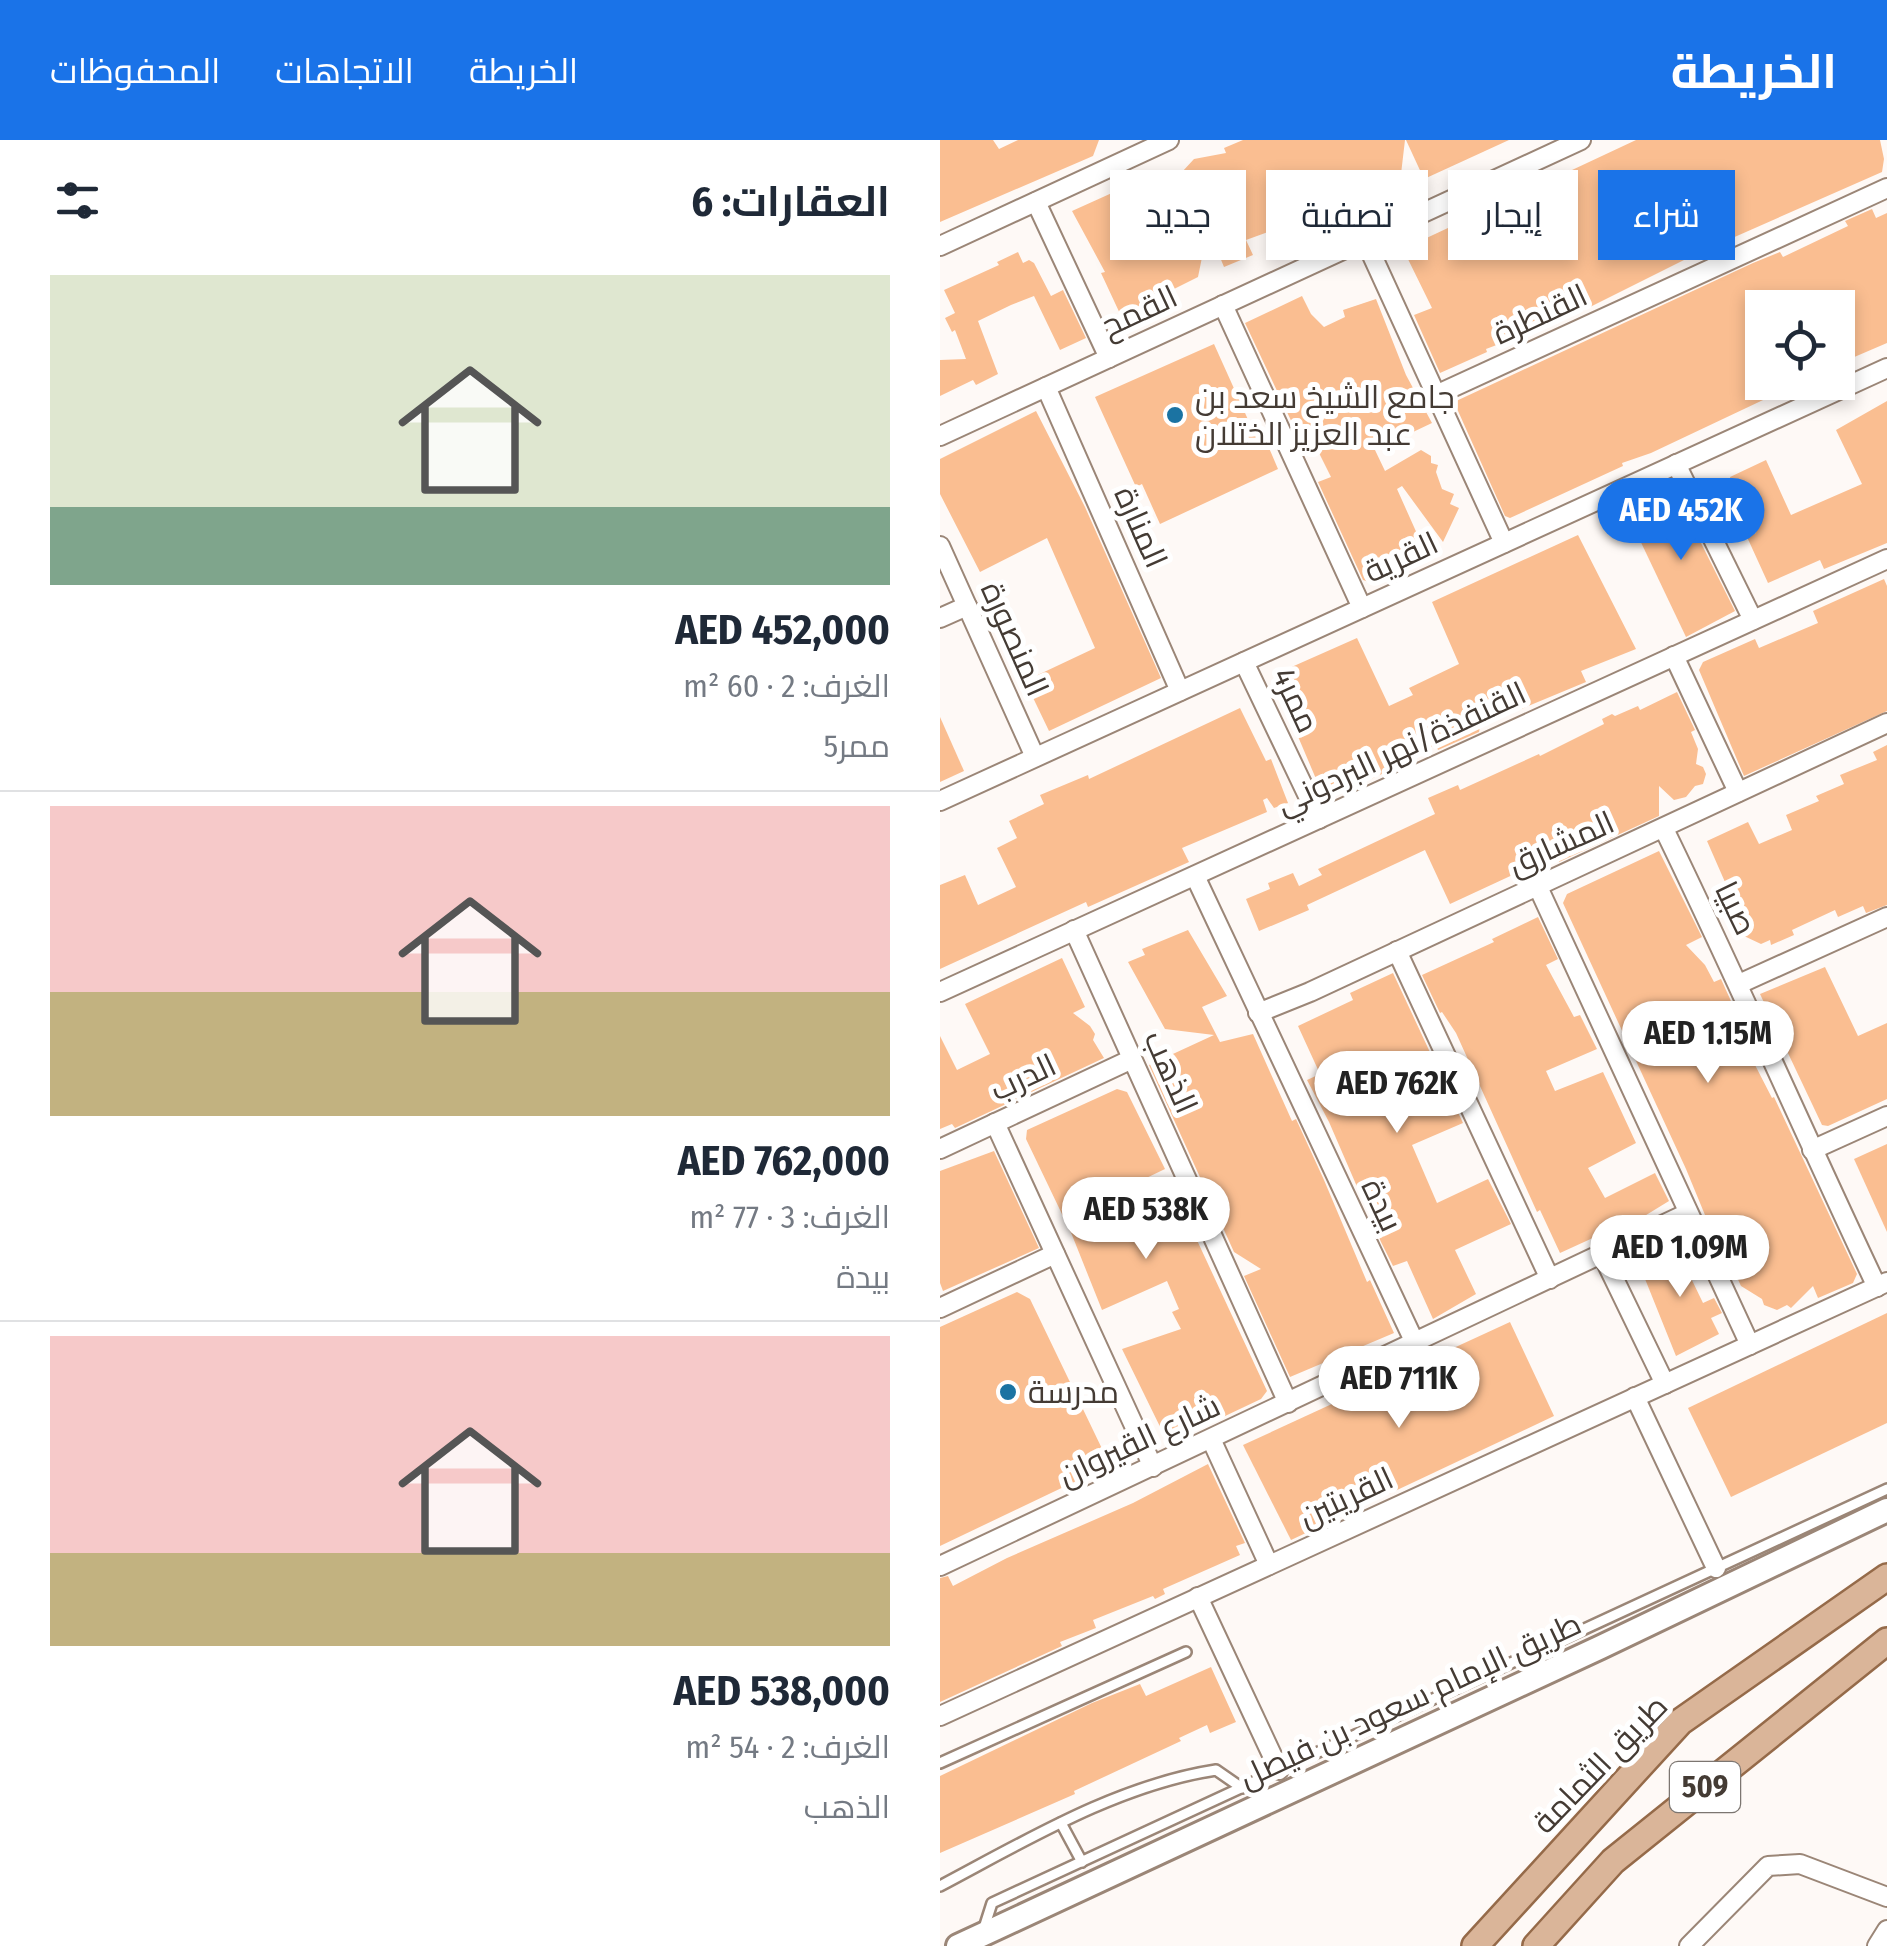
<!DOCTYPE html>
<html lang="ar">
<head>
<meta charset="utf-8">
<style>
  body { margin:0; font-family:"Fira Sans Condensed",Cairo,sans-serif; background:#f2f2f3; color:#1f2937; direction:rtl; height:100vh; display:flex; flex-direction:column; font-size:38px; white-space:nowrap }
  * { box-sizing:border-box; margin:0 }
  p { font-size:32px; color:#747a83 }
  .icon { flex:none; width:55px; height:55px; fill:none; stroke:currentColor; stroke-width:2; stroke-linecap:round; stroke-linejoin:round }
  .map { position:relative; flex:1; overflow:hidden; direction:ltr }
  .sheet { display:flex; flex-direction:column; background:#fff; width:940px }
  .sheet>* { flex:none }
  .hud { position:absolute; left:30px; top:30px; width:765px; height:90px; direction:rtl; display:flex; gap:20px }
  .fabs { position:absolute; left:805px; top:150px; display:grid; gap:20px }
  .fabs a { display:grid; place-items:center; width:110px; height:110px; border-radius:0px; background:#fff; box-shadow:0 5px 15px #0003; font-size:50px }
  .price { position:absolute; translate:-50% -85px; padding:0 22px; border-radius:35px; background:#fff; color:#222; font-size:32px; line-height:65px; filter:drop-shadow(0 2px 5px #0008) }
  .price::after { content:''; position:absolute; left:50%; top:60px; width:30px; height:22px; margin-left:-15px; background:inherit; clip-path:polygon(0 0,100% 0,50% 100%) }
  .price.current { background:#1a73e8; color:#fff }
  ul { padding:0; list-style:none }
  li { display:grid; align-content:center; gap:20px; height:530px; padding:0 50px }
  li+li { border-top:2px solid #e0e1e3 }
  li span { display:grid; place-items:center; height:310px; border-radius:0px; color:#555 }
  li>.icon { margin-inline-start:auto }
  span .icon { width:180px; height:180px; fill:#fffc; stroke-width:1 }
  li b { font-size:42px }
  h2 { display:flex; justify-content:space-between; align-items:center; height:120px; padding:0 50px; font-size:42px }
  .pill { padding:0 35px; border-radius:0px; background:#fff; box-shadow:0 5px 15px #0003; font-size:35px; line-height:90px }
  .pill.current { background:#1a73e8; color:#fff }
  header { display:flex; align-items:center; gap:60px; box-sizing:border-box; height:140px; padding:0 50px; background:#1a73e8; color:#fff }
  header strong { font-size:48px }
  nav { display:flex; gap:55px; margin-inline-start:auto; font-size:35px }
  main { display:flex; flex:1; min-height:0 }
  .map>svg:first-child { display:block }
  .building { fill:#fabe91 }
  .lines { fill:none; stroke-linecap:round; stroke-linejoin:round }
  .lane-casing { stroke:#9b8677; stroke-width:14 }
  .street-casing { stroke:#9b8677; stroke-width:22 }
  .secondary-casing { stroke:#9b8677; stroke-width:28 }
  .primary-casing { stroke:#956a49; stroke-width:30 }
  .lane { stroke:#fff; stroke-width:9 }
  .street { stroke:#fff; stroke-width:18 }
  .secondary { stroke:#fff; stroke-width:22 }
  .primary { stroke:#dab599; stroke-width:25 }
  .poi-dot { fill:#1b73a2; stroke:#fff; stroke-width:4 }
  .labels { text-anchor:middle; stroke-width:10; stroke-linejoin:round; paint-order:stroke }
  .shield { fill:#fff; stroke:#7c7671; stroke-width:2.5 }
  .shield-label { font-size:30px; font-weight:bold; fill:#443b34 }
  .street-label { font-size:32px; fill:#443b34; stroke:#fff }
  .poi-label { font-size:32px; fill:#443b34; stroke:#fff; text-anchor:start }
</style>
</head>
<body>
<header>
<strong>الخريطة</strong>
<nav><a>الخريطة</a><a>الاتجاهات</a><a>المحفوظات</a></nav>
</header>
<main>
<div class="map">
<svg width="947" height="1806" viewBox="0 0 947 1806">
  <rect width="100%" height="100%" fill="#fef9f6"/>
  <g class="building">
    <path d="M0,0H53L59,9L78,0H159L153,16L0,82Z"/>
    <path d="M303,0H465L459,51L395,77L384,53L370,95L358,102L334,104L328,92L306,100L313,115L284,127L268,88L258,137L226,153V158L182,178L161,133L165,132L132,71L183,48L190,63L245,37L242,32L254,19L286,13L284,8Z"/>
    <path d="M466,0H569L484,39Z"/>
    <path d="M696,0H940L944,19L942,32L756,114L628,178L546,209L547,212L500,233L474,175L492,168L463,109Z"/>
    <path d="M932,69L936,78L947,73V203L898,224V168H822V242H861L711,313L682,323L683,326L570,378L565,376L514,262L813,123L840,112L843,117L908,86L905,81Z"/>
    <path d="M78,112L83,123L89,120L94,123L111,156L123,150L146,198L120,210L94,156L71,165L38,181L58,234L36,245L33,240L0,256V220L26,219L15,190L12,192L5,178L15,173L4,150L59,125L57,122Z"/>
    <path d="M362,156L371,174L384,187L405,177L403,170L436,159L466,235L492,283L435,310L445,331L481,310L491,316V323L498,325L496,332L502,349L514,354L510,364L519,368L503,402L462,346L457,349L487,416L432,443L423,440L378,342L391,337L378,311L364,284L355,289L305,183Z"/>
    <path d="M274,204L319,304L326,301L338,329L220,384L202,344L196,347L155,257Z"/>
    <path d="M947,261V403L884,429L880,420L828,443L807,397L816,393L795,360L790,337L826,320L851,375L922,344L896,290Z"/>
    <path d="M96,271L145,367L221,538L109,591L85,541L155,508L107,398L40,432L0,354V319Z"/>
    <path d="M734,349L795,471L746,497L687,373Z"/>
    <path d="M638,395L696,509L641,531L646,542L540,586L539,592L498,610L496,605L466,618L468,622L385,660L334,540L338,533L417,498L449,566L473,555L469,548L519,524L492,462Z"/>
    <path d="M944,439L947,446V571L804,636L759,530L763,522L815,499L819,508L878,483L873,471Z"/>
    <path d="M737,552L755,590L751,592L758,609L756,624L763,627L766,634L763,644L755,646L746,657L734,660L719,646V676L619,722L616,715L510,764L485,710L367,765L369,770L319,791L306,759L330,749L328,743L353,733L359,746L382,735L378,729L495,674L488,658L518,645L520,650L599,614L600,616L664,584L662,579L672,574L675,576L698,566L700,570Z"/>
    <path d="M300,568L326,621L331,619L348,663L334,668L327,658L323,660L327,672L242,708L249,722L148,767L146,762L0,829V745L25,735L38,765L76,747L57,708L77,698L69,681L104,664L100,655L148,635L149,639Z"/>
    <path d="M0,577L24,631L0,642Z"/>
    <path d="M947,605V765L926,773L923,766L898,777L895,770L852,790L854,795L831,805L830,800L821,804L804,796L796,776L799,774L767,701L808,682L819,704L852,690L846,675L879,661L876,656L904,644L900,635L937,620L933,612Z"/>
    <path d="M719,711L762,797L746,805L765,825L774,842L781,839L819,923L815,925L832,958L834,957L917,1134L913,1143L878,1158L873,1146L851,1168L847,1165L837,1170L824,1165L822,1159L801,1146L775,1091L772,1092L746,1029L623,763L627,754Z"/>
    <path d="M598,777L618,819L606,825L634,877L640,875L657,909L606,931L615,951L663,932L696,1003L648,1028L665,1058L715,1033L729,1061L680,1091L657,1101L655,1097L620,1113L600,1070L597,1072L516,893L502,872L500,873L482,835L554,802L552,799Z"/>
    <path d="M248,790L287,856L262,867L280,902L313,894L352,981L356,979L384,1040L427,1142L430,1140L454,1193L350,1237L304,1136L321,1129L294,1112L209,925L274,895L225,889L188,822L205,815L202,809Z"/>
    <path d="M122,818L145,867L133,873L150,886L155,894L153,900L164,918L15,988L12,984L0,989V896L17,930L50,914L25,864Z"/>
    <path d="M885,827L918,896L947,883V959L888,986L882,985L820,854Z"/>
    <path d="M453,833L523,983L472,1005L497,1063L548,1039L571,1084L515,1110L536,1154L493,1179L467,1121L453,1126L441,1102L389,982L367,940L380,934L358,886L413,860L410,853Z"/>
    <path d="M177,949L187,952L225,1029L196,1043L199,1050L188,1077L236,1055L327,1251L321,1259L228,1303L182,1209L241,1189L232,1172L239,1169L227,1141L162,1170L132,1095L86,999L87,990Z"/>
    <path d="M947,1004V1092L914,1019Z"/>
    <path d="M54,1011L99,1108L3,1151L0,1143V1031Z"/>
    <path d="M744,1105L756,1131L749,1134L763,1163L774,1158L782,1173L771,1178L779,1194L736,1216L699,1124Z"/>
    <path d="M77,1152L90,1159L166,1317L151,1324L155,1332L0,1406V1187Z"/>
    <path d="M947,1173V1283L791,1357L748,1268Z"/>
    <path d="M570,1182L614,1276L351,1400L303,1305Z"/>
    <path d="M268,1324L305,1403L296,1406L300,1415L223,1449L225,1454L215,1459L213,1456L153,1480L156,1488L120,1502L122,1506L0,1562V1438L8,1436L13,1446L67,1418L193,1363Z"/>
    <path d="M271,1527L296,1582L270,1593L267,1585L239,1598L241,1601L134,1651L135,1654L0,1713V1636L152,1563L200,1544L206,1556Z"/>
  </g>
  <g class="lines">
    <g class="lane-casing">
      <g id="lane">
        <path d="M0,1623L246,1512"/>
        <path d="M121,1683L142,1722"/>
        <path d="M0,1746C87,1700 178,1645 276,1630L302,1648"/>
        <path d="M44,1788L52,1763L947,1349"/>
      </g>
    </g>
    <g class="street-casing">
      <g id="street">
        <path d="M96,62L169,218"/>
        <path d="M425,100L564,403"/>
        <path d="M0,106L229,0"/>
        <path d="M283,165L422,468"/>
        <path d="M106,247L240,551"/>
        <path d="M496,255L947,48"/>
        <path d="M0,296L641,0"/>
        <path d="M736,324L813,480"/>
        <path d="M0,406L95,617"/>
        <path d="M0,478L27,466"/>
        <path d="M734,516L798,652"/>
        <path d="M304,522L379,679"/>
        <path d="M0,661L947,228"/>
        <path d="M724,689C798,841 865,995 937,1147"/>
        <path d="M255,736L475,1203"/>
        <path d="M598,747L810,1205"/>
        <path d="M134,790L348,1263"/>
        <path d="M457,811L610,1139"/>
        <path d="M799,844L947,777"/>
        <path d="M0,852L947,419"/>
        <path d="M318,873L370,852L947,583"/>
        <path d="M55,983L213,1327"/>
        <path d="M0,1009L192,919"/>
        <path d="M872,1010L947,976"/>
        <path d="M662,1114L725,1244"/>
        <path d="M0,1168L115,1114"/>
        <path d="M695,1257L776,1428"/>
        <path d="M271,1299L329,1425"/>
        <path d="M0,1426L748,1073"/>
        <path d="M258,1457L339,1630"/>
        <path d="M0,1576L947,1142"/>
        <path d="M749,1806L828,1726L860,1724L947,1757"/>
        <path d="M937,1806L947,1790"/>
      </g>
    </g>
    <g class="secondary-casing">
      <path id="secondary" d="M18,1806L661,1507L947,1370"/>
    </g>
    <g class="primary-casing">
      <g id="primary">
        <path d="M535,1806L740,1582L947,1437"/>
        <path d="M596,1806L673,1721L947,1501"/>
      </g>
    </g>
    <use href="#lane" class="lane"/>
    <use href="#street" class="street"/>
    <use href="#secondary" class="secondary"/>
    <use href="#primary" class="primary"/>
  </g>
  <g class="poi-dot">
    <circle cx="235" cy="275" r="10"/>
    <circle cx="68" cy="1252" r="10"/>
  </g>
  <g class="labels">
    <rect class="shield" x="730" y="1622" width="70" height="50" rx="8"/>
    <g class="shield-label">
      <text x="765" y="1657">509</text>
    </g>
    <g class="street-label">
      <text transform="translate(199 171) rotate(-25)" y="11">القمح</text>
      <text transform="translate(600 174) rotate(-25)" y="11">القنطرة</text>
      <text transform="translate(201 387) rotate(66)" y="11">المنارة</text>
      <text transform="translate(461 417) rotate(-25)" y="11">القرية</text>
      <text transform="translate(75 499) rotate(66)" y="11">المنصورة</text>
      <text transform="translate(356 560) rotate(65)" y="11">ممر4</text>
      <text transform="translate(461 608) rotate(-25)" y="11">القنفذة/نهر البردوني</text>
      <text transform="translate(621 703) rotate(-24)" y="11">المشارق</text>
      <text transform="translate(796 768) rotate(64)" y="11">صبيا</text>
      <text transform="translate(231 932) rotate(66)" y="11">الذهب</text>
      <text transform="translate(83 937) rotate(-25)" y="11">الدرب</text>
      <text transform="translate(442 1065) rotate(65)" y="11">بيدة</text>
      <text transform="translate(199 1300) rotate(-25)" y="11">شارع القيروان</text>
      <text transform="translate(406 1357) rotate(-25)" y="11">القريتين</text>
      <text transform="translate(470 1560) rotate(-25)" y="11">طريق الإمام سعود بن فيصل</text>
      <text transform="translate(660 1624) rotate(-46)" y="11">طريق الثمامة</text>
    </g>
    <g class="poi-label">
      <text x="255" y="268">جامع الشيخ سعد بن<tspan x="255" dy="37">عبد العزيز الختلان</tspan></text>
      <text x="88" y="1263">مدرسة</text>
    </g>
  </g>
</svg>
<div class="fabs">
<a><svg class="icon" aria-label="locate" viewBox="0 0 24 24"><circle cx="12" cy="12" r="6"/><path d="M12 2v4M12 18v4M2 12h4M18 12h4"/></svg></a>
</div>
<b class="price current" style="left:741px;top:423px">AED 452K</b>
<b class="price" style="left:768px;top:946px">AED 1.15M</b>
<b class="price" style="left:457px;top:996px">AED 762K</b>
<b class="price" style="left:206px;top:1122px">AED 538K</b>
<b class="price" style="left:740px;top:1160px">AED 1.09M</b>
<b class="price" style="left:459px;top:1291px">AED 711K</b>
<div class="hud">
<a class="pill current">شراء</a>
<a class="pill">إيجار</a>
<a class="pill">تصفية</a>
<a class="pill">جديد</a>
</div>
</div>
<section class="sheet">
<h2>العقارات: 6<svg class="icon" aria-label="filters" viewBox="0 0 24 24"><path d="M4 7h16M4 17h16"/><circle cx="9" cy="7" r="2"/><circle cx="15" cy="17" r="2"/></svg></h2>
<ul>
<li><span style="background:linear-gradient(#dfe7d0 75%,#7fa58c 0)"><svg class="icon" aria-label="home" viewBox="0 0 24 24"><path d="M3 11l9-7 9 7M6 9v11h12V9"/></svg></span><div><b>AED 452,000</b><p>الغرف: 2 · 60 m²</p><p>ممر5</p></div></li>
<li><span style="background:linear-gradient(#f6c9c9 60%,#c2b280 0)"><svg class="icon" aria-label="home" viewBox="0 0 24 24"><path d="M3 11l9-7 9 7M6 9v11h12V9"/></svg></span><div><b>AED 762,000</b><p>الغرف: 3 · 77 m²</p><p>بيدة</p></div></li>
<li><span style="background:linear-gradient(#f6c9c9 70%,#c2b280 0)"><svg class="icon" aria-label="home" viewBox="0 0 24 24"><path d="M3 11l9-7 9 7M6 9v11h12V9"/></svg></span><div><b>AED 538,000</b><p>الغرف: 2 · 54 m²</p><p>الذهب</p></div></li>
</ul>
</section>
</main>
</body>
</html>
